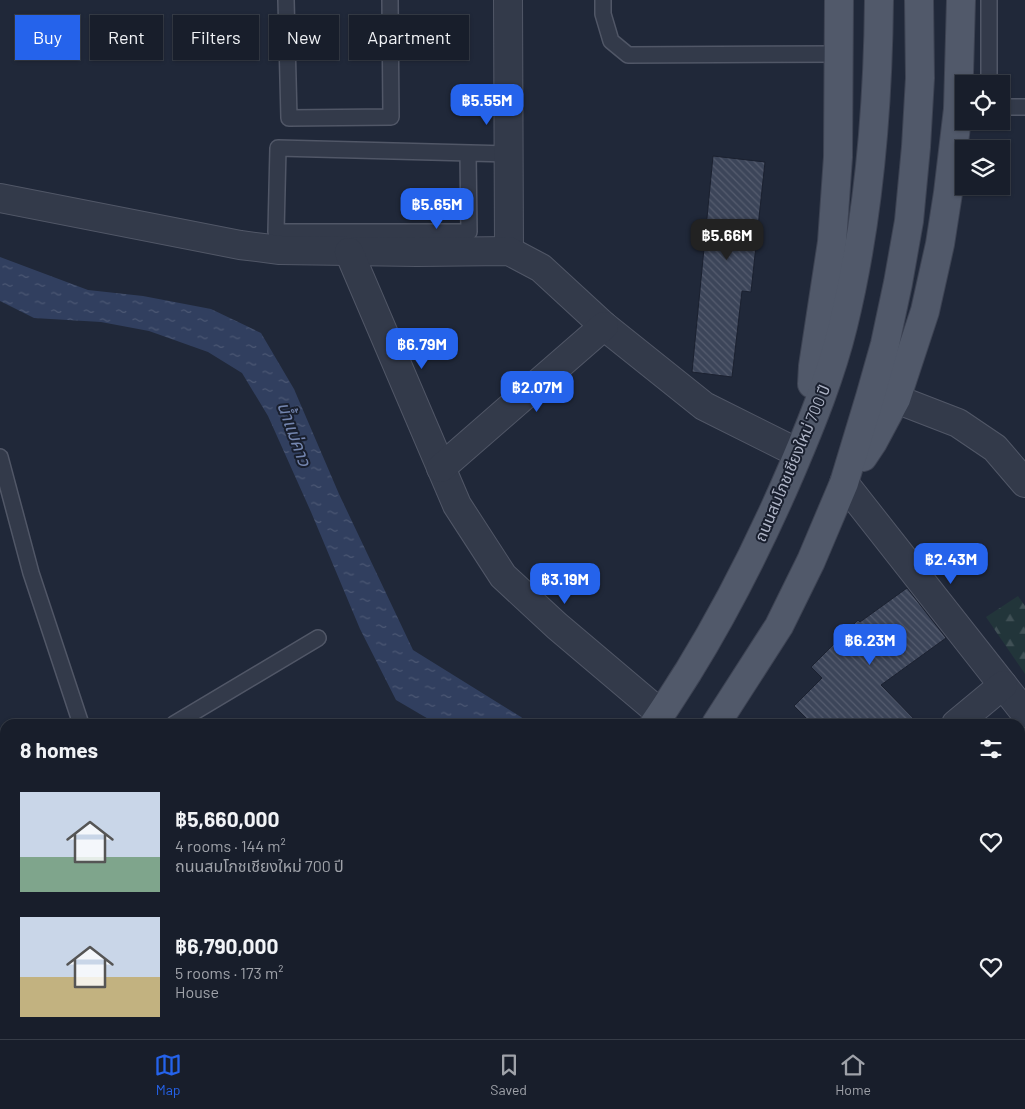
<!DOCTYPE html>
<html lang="en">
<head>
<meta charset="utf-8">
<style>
  body { margin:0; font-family:Barlow,"Noto Sans Thai",sans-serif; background:#212733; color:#f1f3f6; height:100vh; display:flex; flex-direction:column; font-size:19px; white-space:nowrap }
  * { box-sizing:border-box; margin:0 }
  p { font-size:16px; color:#9fa2a9 }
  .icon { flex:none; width:28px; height:28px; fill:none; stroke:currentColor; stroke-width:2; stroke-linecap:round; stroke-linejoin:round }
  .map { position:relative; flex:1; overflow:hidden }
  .panel { position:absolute; left:0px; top:719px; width:1025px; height:321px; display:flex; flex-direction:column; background:#181e2b; border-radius:15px 15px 0 0; box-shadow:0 1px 4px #0004,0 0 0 1px #363c47 }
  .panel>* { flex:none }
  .hud { position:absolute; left:15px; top:15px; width:500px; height:45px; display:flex; gap:10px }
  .controls { position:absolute; left:955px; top:75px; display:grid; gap:10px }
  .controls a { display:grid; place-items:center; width:55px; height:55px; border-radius:0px; background:#181e2b; box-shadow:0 1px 4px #0004,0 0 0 1px #363c47; font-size:25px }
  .price { position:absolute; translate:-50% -42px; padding:0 11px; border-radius:10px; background:#2563eb; color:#fff; font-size:16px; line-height:32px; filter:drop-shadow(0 1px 2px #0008) }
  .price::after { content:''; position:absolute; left:50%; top:30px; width:15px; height:11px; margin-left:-8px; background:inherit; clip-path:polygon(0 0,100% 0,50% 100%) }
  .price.selected { background:#222; color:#fff }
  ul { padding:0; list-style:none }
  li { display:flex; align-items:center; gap:15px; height:125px; padding:0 20px }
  li span { display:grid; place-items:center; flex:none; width:140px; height:100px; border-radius:0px; color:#555 }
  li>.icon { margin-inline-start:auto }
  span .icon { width:60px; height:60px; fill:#fffc; stroke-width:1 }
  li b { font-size:21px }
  h2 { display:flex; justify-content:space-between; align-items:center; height:60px; padding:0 20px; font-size:21px }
  .tag { padding:0 18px; border-radius:0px; background:#181e2b; box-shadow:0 1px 4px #0004,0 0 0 1px #363c47; font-size:18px; line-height:45px }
  .tag.selected { background:#2563eb; color:#fff }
  .dock { display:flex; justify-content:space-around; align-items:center; height:70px; border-top:1px solid #363c47; background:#181e2b; font-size:14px; color:#9fa2a9 }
  .dock a { display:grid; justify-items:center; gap:2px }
  .dock .selected { color:#2563eb }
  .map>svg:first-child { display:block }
  .forest { fill:url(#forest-firs) }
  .water { fill:url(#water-ripples) }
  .building { fill:url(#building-back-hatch); stroke:#1b2130 }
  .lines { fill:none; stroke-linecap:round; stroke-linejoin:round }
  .service-casing { stroke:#515767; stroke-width:18 }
  .minor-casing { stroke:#515767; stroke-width:30 }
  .primary-casing { stroke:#3d4353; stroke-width:30 }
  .service { stroke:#333a4a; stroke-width:15 }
  .minor { stroke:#333a4a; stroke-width:28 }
  .primary { stroke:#51596a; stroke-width:28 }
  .labels { text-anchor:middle; stroke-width:4; stroke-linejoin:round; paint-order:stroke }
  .street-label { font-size:16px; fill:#aeb4c6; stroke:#191f2e }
  .water-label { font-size:18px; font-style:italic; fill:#7486b0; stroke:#191f2e }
</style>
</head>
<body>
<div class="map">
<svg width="1025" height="1039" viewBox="0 0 1025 1039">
  <defs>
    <pattern id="forest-firs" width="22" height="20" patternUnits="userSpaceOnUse" patternTransform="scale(1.25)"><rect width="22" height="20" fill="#22353a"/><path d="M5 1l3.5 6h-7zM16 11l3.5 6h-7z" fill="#405055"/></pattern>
    <pattern id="water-ripples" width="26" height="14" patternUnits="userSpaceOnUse" patternTransform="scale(1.25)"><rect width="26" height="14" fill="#313f5f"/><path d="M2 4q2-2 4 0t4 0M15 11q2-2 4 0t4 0" fill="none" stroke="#4c5874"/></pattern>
    <pattern id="building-back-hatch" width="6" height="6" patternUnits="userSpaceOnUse" patternTransform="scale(1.25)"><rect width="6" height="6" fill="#3c4559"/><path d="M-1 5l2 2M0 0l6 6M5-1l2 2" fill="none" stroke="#565d6f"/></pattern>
  </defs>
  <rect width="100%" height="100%" fill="#202839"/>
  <path class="forest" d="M1018,596L1025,606V674L986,617Z"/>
  <g class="water">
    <path d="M0,257L88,290L143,296L211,309L261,333L294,389L339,494L413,650L521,717L529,724H437L396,700L360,629L311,512L268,416L242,373L208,352L149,331L101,322L34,318L0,301Z"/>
    <path d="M791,1035H858L859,1039H795Z"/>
  </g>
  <g class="building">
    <path d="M713,156L765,162L751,292L742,291L732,377L692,372Z"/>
    <path d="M907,588L946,638L881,685L919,724H812L794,706L822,678L811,667L858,620L860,622Z"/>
  </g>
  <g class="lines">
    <g class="service-casing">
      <g id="service">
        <path d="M286,0L289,118L391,117L390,0"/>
        <path d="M603,0V14L611,41L628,55L839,54"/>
        <path d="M989,0V84"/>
        <path d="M1001,107H1025"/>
        <path d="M468,153L469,232H276L278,148L509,154"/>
        <path d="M0,457L31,573L81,724"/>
        <path d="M174,724L318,638"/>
      </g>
    </g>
    <g class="minor-casing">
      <g id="minor">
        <path d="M508,0L509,251"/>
        <path d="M0,198L240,245L280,250L417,252L509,251L541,268L604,326L704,406L798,453"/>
        <path d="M349,252L457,505L503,576L557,626L661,714"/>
        <path d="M896,399L958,423L995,448L1025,483"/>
        <path d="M441,468L604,326"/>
        <path d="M844,483L1025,713"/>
        <path d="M956,724L1003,685"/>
        <path d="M0,854L5,850"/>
        <path d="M1020,903L1025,899"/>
        <path d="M985,1035L988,1039"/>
        <path d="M68,1039L72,1035"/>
      </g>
    </g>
    <g class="primary-casing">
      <g id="primary">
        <path d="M812,384L813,366L832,242L838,157L839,0"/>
        <path d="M863,457L873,442L896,399L925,311L940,244L948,193L958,109L961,0"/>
        <path d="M654,724C666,707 677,689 688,672C728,607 762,539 792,469C812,422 831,375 843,326C869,220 878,109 879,0"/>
        <path d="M716,724L779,626L811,561L844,483L870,397L885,344L898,283L909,221L916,147L920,78L919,0"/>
        <path d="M337,1039L342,1035"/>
        <path d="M419,1039L423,1035"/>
      </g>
    </g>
    <use href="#service" class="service"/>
    <use href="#minor" class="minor"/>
    <use href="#primary" class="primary"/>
  </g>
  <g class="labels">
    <g class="street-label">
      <text transform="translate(792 463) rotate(-67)" y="6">ถนนสมโภชเชียงใหม่ 700 ปี</text>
    </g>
    <g class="water-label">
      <text transform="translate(294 434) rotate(70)" y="6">น้ำแม่คาว</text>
    </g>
  </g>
</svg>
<div class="controls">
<a><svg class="icon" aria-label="locate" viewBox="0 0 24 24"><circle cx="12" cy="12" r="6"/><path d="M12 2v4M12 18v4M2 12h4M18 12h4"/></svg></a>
<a><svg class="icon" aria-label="layers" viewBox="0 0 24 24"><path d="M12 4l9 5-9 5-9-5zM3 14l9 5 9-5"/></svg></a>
</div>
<b class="price" style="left:487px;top:126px">฿5.55M</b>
<b class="price" style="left:437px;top:230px">฿5.65M</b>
<b class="price selected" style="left:727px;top:261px">฿5.66M</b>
<b class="price" style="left:422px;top:370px">฿6.79M</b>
<b class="price" style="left:537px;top:413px">฿2.07M</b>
<b class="price" style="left:951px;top:585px">฿2.43M</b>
<b class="price" style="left:565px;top:605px">฿3.19M</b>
<b class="price" style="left:870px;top:666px">฿6.23M</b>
<div class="hud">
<a class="tag selected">Buy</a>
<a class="tag">Rent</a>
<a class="tag">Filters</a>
<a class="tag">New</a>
<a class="tag">Apartment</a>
</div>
<section class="panel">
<h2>8 homes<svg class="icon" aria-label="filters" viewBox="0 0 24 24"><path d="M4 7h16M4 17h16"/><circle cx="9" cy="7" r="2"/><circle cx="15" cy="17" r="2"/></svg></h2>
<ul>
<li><span style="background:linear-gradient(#c9d6e8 65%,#7fa58c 0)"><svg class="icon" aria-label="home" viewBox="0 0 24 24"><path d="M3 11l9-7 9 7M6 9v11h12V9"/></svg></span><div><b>฿5,660,000</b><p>4 rooms · 144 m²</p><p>ถนนสมโภชเชียงใหม่ 700 ปี</p></div><svg class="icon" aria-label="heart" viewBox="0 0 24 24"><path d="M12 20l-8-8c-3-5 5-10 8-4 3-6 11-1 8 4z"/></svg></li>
<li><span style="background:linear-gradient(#c9d6e8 60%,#c2b280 0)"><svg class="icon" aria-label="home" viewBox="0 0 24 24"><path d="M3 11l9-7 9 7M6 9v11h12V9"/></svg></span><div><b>฿6,790,000</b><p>5 rooms · 173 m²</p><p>House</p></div><svg class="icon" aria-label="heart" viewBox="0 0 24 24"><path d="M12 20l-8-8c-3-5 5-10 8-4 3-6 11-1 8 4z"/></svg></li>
</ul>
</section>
</div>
<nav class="dock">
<a class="selected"><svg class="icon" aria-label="map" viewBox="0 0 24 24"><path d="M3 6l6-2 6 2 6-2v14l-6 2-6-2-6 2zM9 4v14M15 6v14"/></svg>Map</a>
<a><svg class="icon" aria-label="saved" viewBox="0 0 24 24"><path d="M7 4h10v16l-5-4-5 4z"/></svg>Saved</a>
<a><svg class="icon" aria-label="home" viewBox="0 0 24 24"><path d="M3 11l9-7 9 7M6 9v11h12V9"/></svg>Home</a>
</nav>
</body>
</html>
